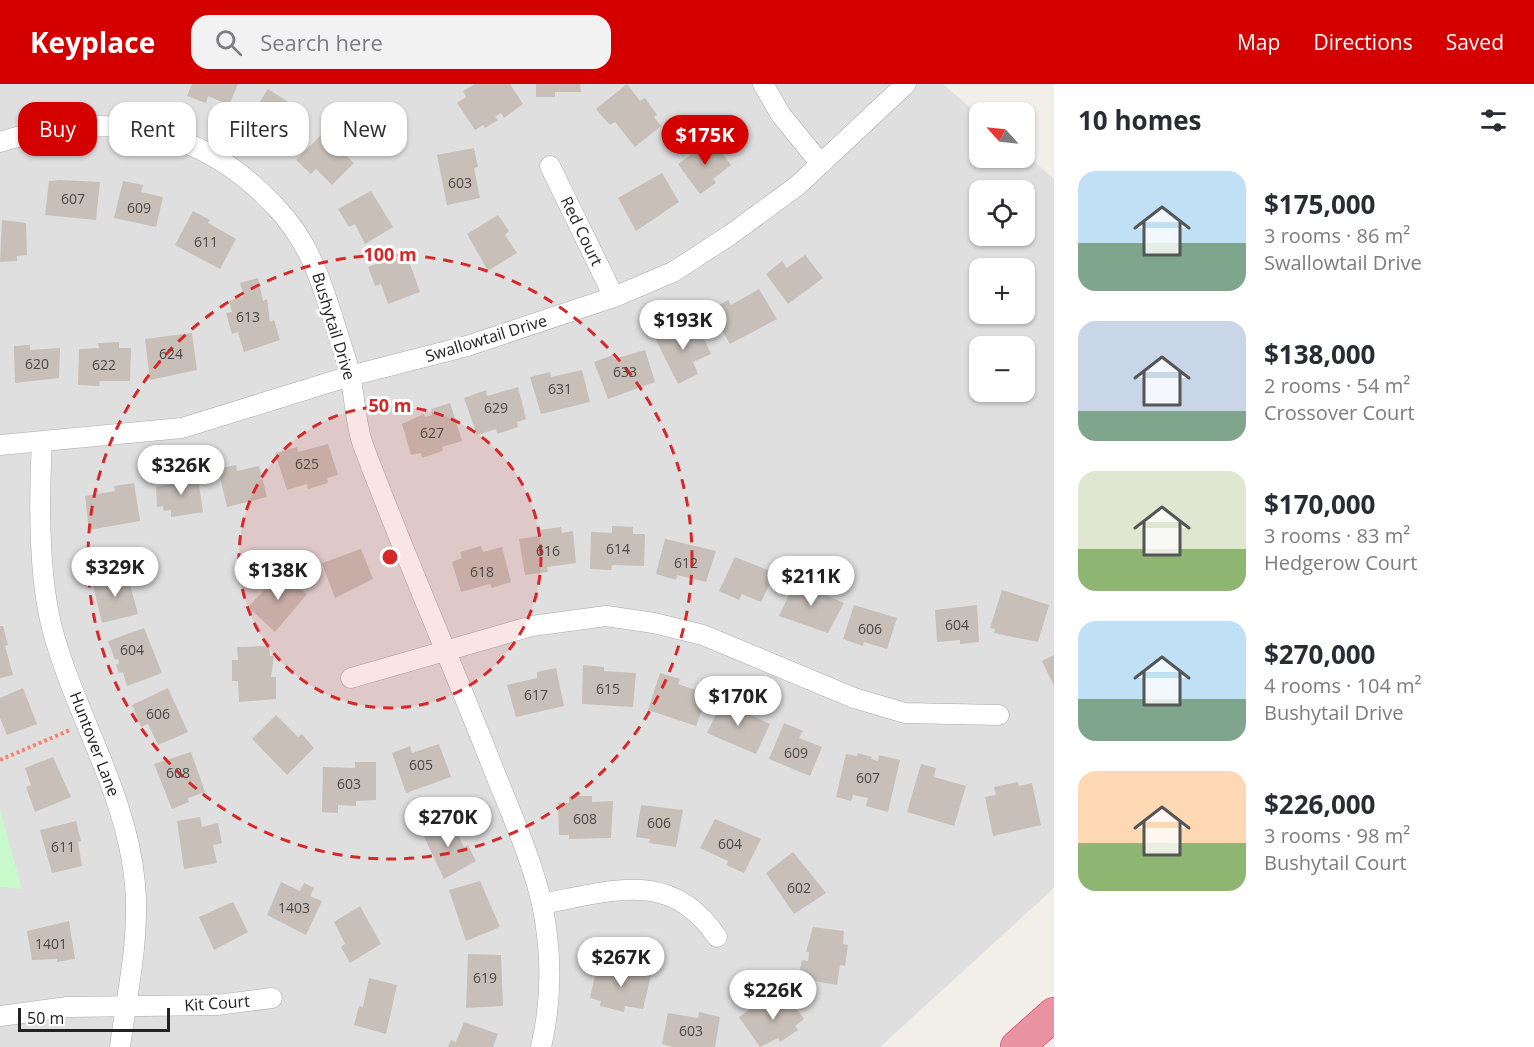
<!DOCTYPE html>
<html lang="en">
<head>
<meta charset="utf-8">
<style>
  body { margin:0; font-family:"Open Sans",sans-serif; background:#f2f2f3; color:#2b2b33; height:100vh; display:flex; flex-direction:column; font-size:22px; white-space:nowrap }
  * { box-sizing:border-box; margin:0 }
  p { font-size:20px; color:#7c7c81 }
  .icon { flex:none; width:33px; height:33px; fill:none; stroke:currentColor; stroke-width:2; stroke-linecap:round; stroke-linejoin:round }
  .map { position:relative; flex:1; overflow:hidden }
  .side { display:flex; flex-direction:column; background:#fff; width:480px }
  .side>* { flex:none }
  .banner { position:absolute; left:18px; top:18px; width:570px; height:54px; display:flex; gap:12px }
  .needle { width:39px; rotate:297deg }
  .controls { position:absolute; left:969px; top:18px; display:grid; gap:12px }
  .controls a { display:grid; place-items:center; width:66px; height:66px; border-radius:12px; background:#fff; box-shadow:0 2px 4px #0004; font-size:30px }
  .scale { position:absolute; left:18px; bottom:15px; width:152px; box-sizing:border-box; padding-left:6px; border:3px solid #222; border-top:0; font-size:16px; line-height:21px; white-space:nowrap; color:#222; -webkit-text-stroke:4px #fff; paint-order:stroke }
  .price { position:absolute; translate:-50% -51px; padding:0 14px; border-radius:21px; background:#fff; color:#222; font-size:20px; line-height:39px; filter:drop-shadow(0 2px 3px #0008) }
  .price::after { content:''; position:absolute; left:50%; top:36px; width:18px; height:14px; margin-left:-9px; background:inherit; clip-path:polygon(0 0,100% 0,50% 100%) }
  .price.current { background:#d40000; color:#fff }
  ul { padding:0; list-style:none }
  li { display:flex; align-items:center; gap:18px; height:150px; padding:0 24px }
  li span { display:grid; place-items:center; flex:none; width:168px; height:120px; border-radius:18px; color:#555 }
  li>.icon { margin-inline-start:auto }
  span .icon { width:72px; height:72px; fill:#fffc; stroke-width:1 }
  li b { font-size:26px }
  h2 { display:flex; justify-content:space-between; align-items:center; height:72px; padding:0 24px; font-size:26px }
  .chip { padding:0 21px; border-radius:18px; background:#fff; box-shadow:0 2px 4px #0004; font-size:21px; line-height:54px }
  .chip.current { background:#d40000; color:#fff }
  header { display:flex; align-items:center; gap:36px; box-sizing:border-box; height:84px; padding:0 30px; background:#d40000; color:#fff }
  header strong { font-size:28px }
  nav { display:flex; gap:33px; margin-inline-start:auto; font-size:21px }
  .search { width:420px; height:54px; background:#f2f2f3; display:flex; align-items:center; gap:15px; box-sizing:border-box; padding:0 21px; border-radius:18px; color:#7c7c81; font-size:22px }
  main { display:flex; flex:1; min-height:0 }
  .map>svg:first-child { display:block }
  .residential { fill:#e0dfdf; fill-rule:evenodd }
  .park { fill:#c8facc }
  .building { fill:#c7bfb8 }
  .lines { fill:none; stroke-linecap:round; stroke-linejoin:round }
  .minor-casing { stroke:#a9a9a9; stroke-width:21 }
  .motorway-casing { stroke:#dc2a67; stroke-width:34 }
  .path { stroke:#fa8072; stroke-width:4; stroke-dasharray:3 3; stroke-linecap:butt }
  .minor { stroke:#fff; stroke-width:20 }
  .motorway { stroke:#e892a2; stroke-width:33 }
  .ring { fill:none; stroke:#d62828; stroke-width:3; stroke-dasharray:10 8 }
  .labels { text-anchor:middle; stroke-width:6; stroke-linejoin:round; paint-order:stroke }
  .number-label { font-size:14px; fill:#4b4948 }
  .street-label { font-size:16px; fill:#222; stroke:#fff }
  .centre { fill:#d62828; stroke:#fff; stroke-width:3 }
  .ring-label { font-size:18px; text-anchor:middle; font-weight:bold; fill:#d62828; stroke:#fff; stroke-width:6; stroke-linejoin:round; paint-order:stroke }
</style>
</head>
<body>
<header>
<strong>Keyplace</strong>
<div class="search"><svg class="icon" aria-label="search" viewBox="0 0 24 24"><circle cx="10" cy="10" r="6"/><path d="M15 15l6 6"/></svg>Search here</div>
<nav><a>Map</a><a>Directions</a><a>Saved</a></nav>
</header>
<main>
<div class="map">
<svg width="1054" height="963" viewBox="0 0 1054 963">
  <rect width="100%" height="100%" fill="#f2efe9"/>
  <path class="residential" d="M0,0H943L979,31L980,74H1024L1025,70L1054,95V804L880,963H0ZM980,106H1024V152H980ZM980,184H1024V230H980ZM980,262H1024V308H980Z"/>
  <path class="park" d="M0,726L22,805L0,803Z"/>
  <g class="building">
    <path d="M192,0H238L229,21L208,12L206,19L187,12Z"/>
    <path d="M475,0H510L523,20L504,34L501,29L495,33L498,36L485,44L483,41L475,46L457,19L466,13L463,7Z"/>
    <path d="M536,0H580L581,8H555V13H536Z"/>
    <path d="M627,0L640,17L645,14L657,31L654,33L661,42L635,63L615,38L610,41L596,25Z"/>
    <path d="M268,5L304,28L286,55L268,41L264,48L247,37Z"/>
    <path d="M323,49L354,79L332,101L316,85L311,90L296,76Z"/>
    <path d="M712,56L731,81L713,95L716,99L700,110L678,80Z"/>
    <path d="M474,64L478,83L474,84L480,114L447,121L437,71Z"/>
    <path d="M662,89L679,118L636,147L618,114Z"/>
    <path d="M60,96L100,98L96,136L45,131L49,97Z"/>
    <path d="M123,97L143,101L141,108L163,113L156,143L114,134Z"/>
    <path d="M371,107L393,143L365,160L355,140L349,143L338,125Z"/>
    <path d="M193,127L210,136L208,139L236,155L220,185L175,161Z"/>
    <path d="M498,131L509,147L505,151L517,169L488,187L467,150Z"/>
    <path d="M2,136L26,139L27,171L17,172V177L0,178Z"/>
    <path d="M406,169L420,208L388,220L381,200L375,202L368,183Z"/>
    <path d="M805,171L823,194L788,220L766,190L782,177L787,184Z"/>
    <path d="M258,194L263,217L267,215L270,238L274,236L280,256L244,268L238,248L232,250L226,229L232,228L229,217L244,212L240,199Z"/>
    <path d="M759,205L777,235L730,260L710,226L728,216L731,221Z"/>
    <path d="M697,240L711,270L693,278L698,290L678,300L654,252L672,243L675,250Z"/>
    <path d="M192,249L197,286L150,296L145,255Z"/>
    <path d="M119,258V264H131L130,297H100L99,302L78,301L79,265L99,264L98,259Z"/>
    <path d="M30,261V266L60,264L59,294L15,299L14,262Z"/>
    <path d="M645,266L655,298L608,315L594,278L613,271L614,275Z"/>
    <path d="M582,286L590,318L541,330L530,293L550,288L551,293Z"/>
    <path d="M518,303L526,335L517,338L518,343L497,350L496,345L477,351L464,314L486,306L487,312Z"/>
    <path d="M450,319L462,357L442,363L443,367L422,374L421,369L411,371L402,340L424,330L425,333L432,331L431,325Z"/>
    <path d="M328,360L338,391L327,394L328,399L308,405L307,400L287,406L275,369L297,363L298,368Z"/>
    <path d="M236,381L237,387L259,382L267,413L227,423L218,385Z"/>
    <path d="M197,388L203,428L171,433V426L164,427L163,422L157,423L156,403L172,400L171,394Z"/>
    <path d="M134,399L140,437L89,446L85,412L115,407L114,402Z"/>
    <path d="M612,442L633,443V450H645L644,482L612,481L611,486L590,485L591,448L612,449Z"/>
    <path d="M561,443L562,449L573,447L576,479L547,483L548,488L525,491L519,455L540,452V446Z"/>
    <path d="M665,455L716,467L706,498L677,491L676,496L656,490Z"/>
    <path d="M481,462L483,468L502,463L511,498L492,504L490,500L461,508L452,478L462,474L460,468Z"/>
    <path d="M361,465L373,495L335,514L322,479Z"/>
    <path d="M735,473L775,489L761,518L742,510L739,516L719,507Z"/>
    <path d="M283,487L307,510L275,548L248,523Z"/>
    <path d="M127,489L138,530L102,539L92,497Z"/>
    <path d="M812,495L825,501L821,509L844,519L828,549L779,532L795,498L808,504Z"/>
    <path d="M1002,506L1049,521L1038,558L994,549L995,545L990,544Z"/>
    <path d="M854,521L897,534L887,565L864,558L863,562L843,555Z"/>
    <path d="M977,521L979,558L960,560V556L937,558L935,526Z"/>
    <path d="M0,542H3L8,561L5,562L13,591L0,594Z"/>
    <path d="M144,544L162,589L127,602L123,588L119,589L116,581L119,579L118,575L115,576L108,557Z"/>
    <path d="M269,562L270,572H274L271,593H276V615L239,618L238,597H232V576H238L237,563Z"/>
    <path d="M1054,571V602L1042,577Z"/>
    <path d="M583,581L604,583V587L636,589L633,623L582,620Z"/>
    <path d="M556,584L564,622L516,633L507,601L537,594V588Z"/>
    <path d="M660,589L680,595L678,600L708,610L696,642L648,626Z"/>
    <path d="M23,604L37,640L7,651L0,634V614Z"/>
    <path d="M168,604L188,648L158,661L148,640L141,643L132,621Z"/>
    <path d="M724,614L742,622L740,626L770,640L756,670L707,649Z"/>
    <path d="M276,631L298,653L302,650L314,664L287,691L252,655Z"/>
    <path d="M784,639L803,647L799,654L822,663L810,692L769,675Z"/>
    <path d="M439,660L451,693L406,709L392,669L410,662L412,669Z"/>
    <path d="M191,668L205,708L188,714L189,718L172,725L154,680Z"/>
    <path d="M858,669L872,673L871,675L878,677L879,671L900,676L888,728L866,722L868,714L853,711L851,717L836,713L846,670L857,672Z"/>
    <path d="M53,673L71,713L35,728L26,703L31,701L25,684Z"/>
    <path d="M355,678H376V716L356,717V722L338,721V729L322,728L323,683L355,684Z"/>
    <path d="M921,680L936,684L934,693L966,702L954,742L907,728Z"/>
    <path d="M1018,698L1019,702L1032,699L1041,741L993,752L985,713L996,711L994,703Z"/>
    <path d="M569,712H592V718L613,717L611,754L569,755V751H559L558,719H569Z"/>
    <path d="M641,721L683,726L676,763L649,759L650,755L636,753Z"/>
    <path d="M200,733L202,743L218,739L222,759L213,761L217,779L184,785L177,737Z"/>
    <path d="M449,733L464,763L468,761L476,777L444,795L421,746Z"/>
    <path d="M715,735L761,755L744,789L726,781L728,777L700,764Z"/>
    <path d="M76,737L81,757L78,758L82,782L52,789L40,746Z"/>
    <path d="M793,768L826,809L794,830L766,789Z"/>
    <path d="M480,797L500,843L466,857L449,806Z"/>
    <path d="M281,798L300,807L304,799L314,804L310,812L322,817L306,851L267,831Z"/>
    <path d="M233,818L248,848L214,866L199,833Z"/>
    <path d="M360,822L381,860L350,879L341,863L345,860L334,838Z"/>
    <path d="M69,837L75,875L57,878V875L32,876L27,847Z"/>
    <path d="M813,843L844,847L843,860L848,861L845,882L840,881L837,901L798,894L802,876L808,877L809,868H806Z"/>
    <path d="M468,870L501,871L503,922L466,924Z"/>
    <path d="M597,882L629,888L631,883L652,887L643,925L625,922L624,928L600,922L601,917L590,914Z"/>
    <path d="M369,894L397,901L386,950L354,941L359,922L363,923Z"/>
    <path d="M785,909L804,935L795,942L798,946L780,958L778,954L760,963L739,933L756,921L760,926Z"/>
    <path d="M699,928L720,933L715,963H672L662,960L668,929L698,934Z"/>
    <path d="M464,938L498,950L493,963H448L451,956L456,958Z"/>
  </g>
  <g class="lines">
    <g class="minor-casing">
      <g id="minor">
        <path d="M763,0L781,31L821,80"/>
        <path d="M0,58C104,26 198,40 275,122C310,159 321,196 336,244C341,261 348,278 351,296C355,317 356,341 363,361C403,468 449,572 491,679C509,725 531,772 542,820C552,868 552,916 541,963"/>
        <path d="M550,82L614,213"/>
        <path d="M42,358C39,415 38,489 52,544C75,631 127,709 135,800C140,854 127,909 120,963"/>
        <path d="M0,361L182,344L350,292L467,262L614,213L673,188L730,151L797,102L906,0"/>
        <path d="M351,594L532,542L606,532L654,539L703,551L854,614L905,629L999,631"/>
        <path d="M542,820C611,807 671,784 717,853"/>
        <path d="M0,932L67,923L217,921L272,914"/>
      </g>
    </g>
    <g class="motorway-casing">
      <path id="motorway" d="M1017,963L1054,930"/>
    </g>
    <path class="path" d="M0,676L70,646"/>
    <use href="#minor" class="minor"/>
    <use href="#motorway" class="motorway"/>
  </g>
  <circle cx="390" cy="473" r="151" fill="#d62828" fill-opacity=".12"/>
  <g class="ring">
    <circle cx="390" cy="473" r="151"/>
    <circle cx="390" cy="473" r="302"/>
  </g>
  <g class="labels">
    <g class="number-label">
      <text x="460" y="104">603</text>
      <text x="73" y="120">607</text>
      <text x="139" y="129">609</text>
      <text x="206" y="163">611</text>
      <text x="248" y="238">613</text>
      <text x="171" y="275">624</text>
      <text x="37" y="285">620</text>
      <text x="104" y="286">622</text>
      <text x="625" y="293">633</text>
      <text x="560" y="310">631</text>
      <text x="496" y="329">629</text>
      <text x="432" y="354">627</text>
      <text x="307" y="385">625</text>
      <text x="618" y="470">614</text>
      <text x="548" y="472">616</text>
      <text x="686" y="484">612</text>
      <text x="482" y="493">618</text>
      <text x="957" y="546">604</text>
      <text x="870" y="550">606</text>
      <text x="132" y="571">604</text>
      <text x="608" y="610">615</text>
      <text x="536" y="616">617</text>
      <text x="158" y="635">606</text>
      <text x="796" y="674">609</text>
      <text x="421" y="686">605</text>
      <text x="178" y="694">608</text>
      <text x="868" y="699">607</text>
      <text x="349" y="705">603</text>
      <text x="585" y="740">608</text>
      <text x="659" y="744">606</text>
      <text x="730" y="765">604</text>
      <text x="63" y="768">611</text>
      <text x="799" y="809">602</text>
      <text x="294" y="829">1403</text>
      <text x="51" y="865">1401</text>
      <text x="485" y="899">619</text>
      <text x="691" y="952">603</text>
    </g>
    <g class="street-label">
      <text transform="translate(582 147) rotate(64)" y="6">Red Court</text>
      <text transform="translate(334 242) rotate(73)" y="6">Bushytail Drive</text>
      <text transform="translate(486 254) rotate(-17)" y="6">Swallowtail Drive</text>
      <text transform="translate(95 660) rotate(69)" y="6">Huntover Lane</text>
      <text transform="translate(217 919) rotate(-4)" y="6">Kit Court</text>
    </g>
  </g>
  <circle cx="390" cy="473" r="9" class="centre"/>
  <g class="ring-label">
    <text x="390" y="177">100 m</text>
    <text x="390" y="328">50 m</text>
  </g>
</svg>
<div class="controls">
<a><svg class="needle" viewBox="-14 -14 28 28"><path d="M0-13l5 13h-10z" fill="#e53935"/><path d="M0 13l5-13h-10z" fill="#7c7c81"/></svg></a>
<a><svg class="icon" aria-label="locate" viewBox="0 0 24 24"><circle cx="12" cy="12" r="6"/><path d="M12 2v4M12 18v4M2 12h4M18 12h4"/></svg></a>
<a>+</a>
<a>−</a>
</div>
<div class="scale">50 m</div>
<b class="price current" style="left:705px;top:82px">$175K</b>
<b class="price" style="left:683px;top:267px">$193K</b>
<b class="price" style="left:181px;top:412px">$326K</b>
<b class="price" style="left:115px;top:514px">$329K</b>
<b class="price" style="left:278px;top:517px">$138K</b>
<b class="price" style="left:811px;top:523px">$211K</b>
<b class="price" style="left:738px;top:643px">$170K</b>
<b class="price" style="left:448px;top:764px">$270K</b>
<b class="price" style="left:621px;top:904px">$267K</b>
<b class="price" style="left:773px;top:937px">$226K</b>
<div class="banner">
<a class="chip current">Buy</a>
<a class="chip">Rent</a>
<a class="chip">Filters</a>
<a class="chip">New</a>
</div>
</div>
<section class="side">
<h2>10 homes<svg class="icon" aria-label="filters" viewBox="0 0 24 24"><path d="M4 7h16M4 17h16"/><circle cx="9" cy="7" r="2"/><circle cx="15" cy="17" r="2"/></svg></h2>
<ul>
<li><span style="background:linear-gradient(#bfe0f5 60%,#7fa58c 0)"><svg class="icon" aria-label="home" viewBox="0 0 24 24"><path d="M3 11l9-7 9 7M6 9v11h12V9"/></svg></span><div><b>$175,000</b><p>3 rooms · 86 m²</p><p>Swallowtail Drive</p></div></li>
<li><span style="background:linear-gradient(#c9d6e8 75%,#7fa58c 0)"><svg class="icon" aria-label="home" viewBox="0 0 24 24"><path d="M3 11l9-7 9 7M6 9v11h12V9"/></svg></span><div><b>$138,000</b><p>2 rooms · 54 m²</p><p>Crossover Court</p></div></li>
<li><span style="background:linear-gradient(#dfe7d0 65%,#8fb573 0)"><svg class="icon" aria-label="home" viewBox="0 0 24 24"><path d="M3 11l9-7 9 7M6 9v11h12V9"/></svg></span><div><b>$170,000</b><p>3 rooms · 83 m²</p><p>Hedgerow Court</p></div></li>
<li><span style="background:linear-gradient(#bfe0f5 65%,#7fa58c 0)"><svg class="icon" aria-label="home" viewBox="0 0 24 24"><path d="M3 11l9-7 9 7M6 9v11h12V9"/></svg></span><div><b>$270,000</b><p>4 rooms · 104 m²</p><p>Bushytail Drive</p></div></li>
<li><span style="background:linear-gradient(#ffd9b3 60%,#8fb573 0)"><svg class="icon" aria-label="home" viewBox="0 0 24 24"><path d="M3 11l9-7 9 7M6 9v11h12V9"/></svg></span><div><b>$226,000</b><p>3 rooms · 98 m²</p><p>Bushytail Court</p></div></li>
</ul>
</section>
</main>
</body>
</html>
